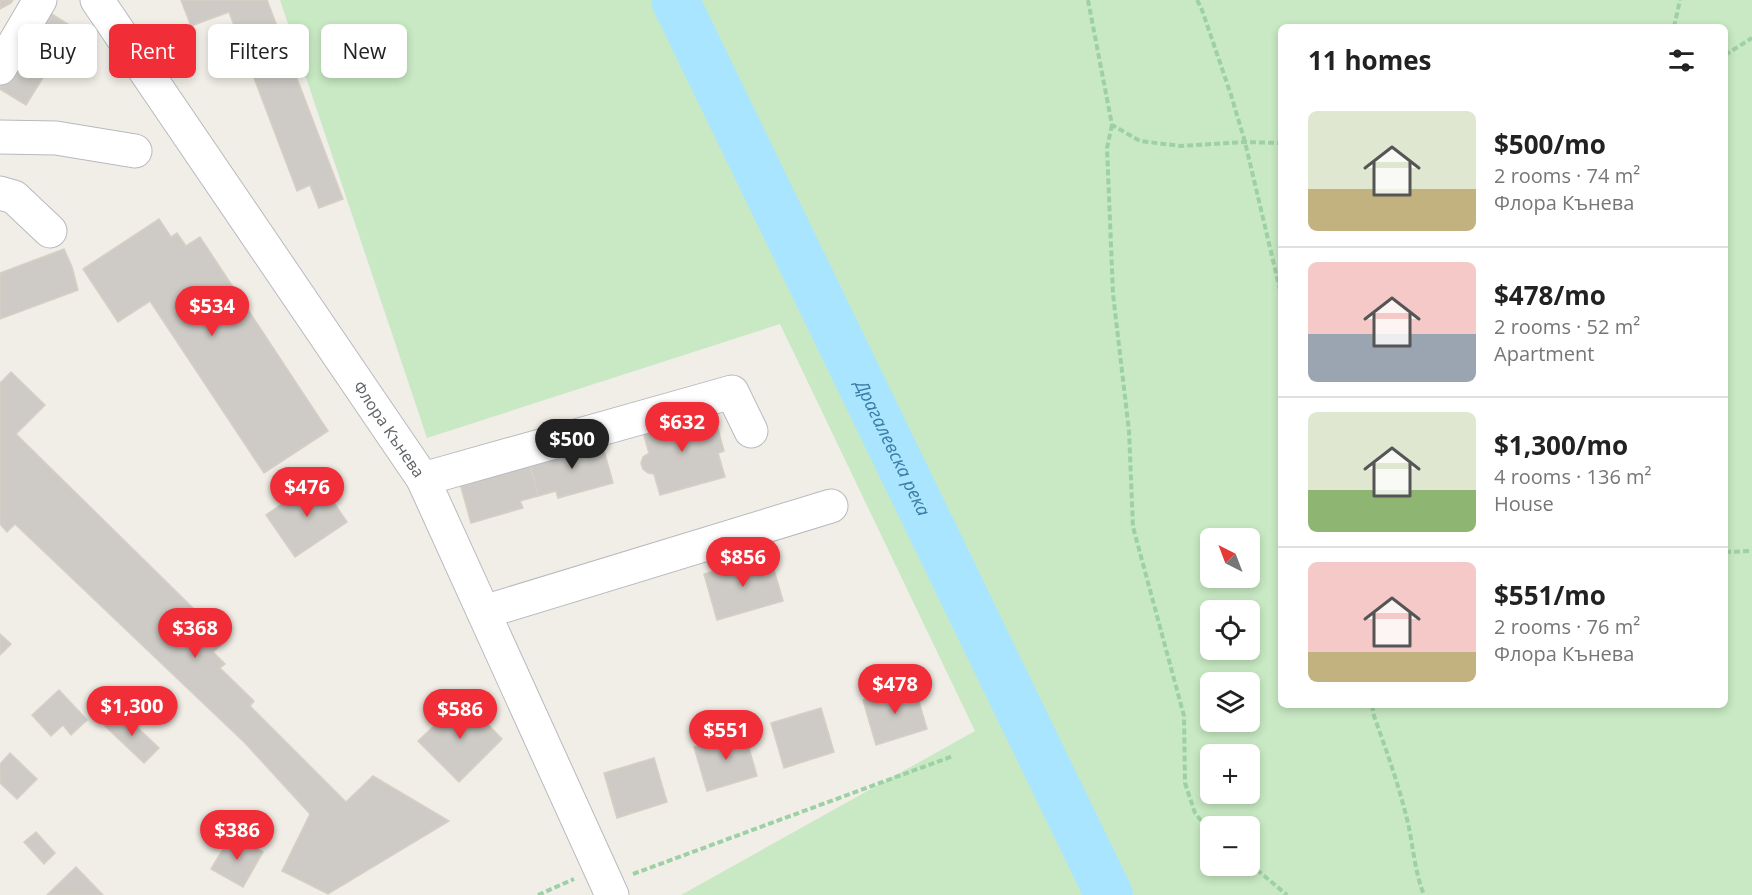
<!DOCTYPE html>
<html lang="en">
<head>
<meta charset="utf-8">
<style>
  body { margin:0; font-family:"Open Sans",sans-serif; background:#f2f2f2; color:#222; height:100vh; display:flex; flex-direction:column; font-size:22px; white-space:nowrap }
  * { box-sizing:border-box; margin:0 }
  p { font-size:20px; color:#767676 }
  .icon { flex:none; width:33px; height:33px; fill:none; stroke:currentColor; stroke-width:2; stroke-linecap:round; stroke-linejoin:round }
  .map { position:relative; flex:1; overflow:hidden }
  .panel { position:absolute; left:1278px; top:24px; width:450px; height:684px; display:flex; flex-direction:column; background:#fff; border-radius:9px; box-shadow:0 3px 9px #0003 }
  .panel>* { flex:none }
  .guide { position:absolute; left:18px; top:24px; width:570px; height:54px; display:flex; gap:12px }
  .needle { width:39px; rotate:318deg }
  .controls { position:absolute; left:1200px; top:528px; display:grid; gap:12px }
  .controls a { display:grid; place-items:center; width:60px; height:60px; border-radius:9px; background:#fff; box-shadow:0 3px 9px #0003; font-size:30px }
  .price { position:absolute; translate:-50% -51px; padding:0 14px; border-radius:21px; background:#f12d37; color:#fff; font-size:20px; line-height:39px; filter:drop-shadow(0 2px 3px #0008) }
  .price::after { content:''; position:absolute; left:50%; top:36px; width:18px; height:14px; margin-left:-9px; background:inherit; clip-path:polygon(0 0,100% 0,50% 100%) }
  .price.active { background:#222; color:#fff }
  ul { padding:0; list-style:none }
  li { display:flex; align-items:center; gap:18px; height:150px; padding:0 30px }
  li+li { border-top:2px solid #e0e0e0 }
  li span { display:grid; place-items:center; flex:none; width:168px; height:120px; border-radius:9px; color:#555 }
  li>.icon { margin-inline-start:auto }
  span .icon { width:72px; height:72px; fill:#fffc; stroke-width:1 }
  li b { font-size:26px }
  h2 { display:flex; justify-content:space-between; align-items:center; height:72px; padding:0 30px; font-size:26px }
  .tag { padding:0 21px; border-radius:9px; background:#fff; box-shadow:0 3px 9px #0003; font-size:21px; line-height:54px }
  .tag.active { background:#f12d37; color:#fff }
  .map>svg:first-child { display:block }
  .green { fill:#c8e9c3; fill-rule:evenodd }
  .lines { fill:none; stroke-linecap:round; stroke-linejoin:round }
  .river { stroke:#a9e5ff; stroke-width:48 }
  .building { fill:#cecbc6; stroke:#d6cfc5; stroke-width:1.5 }
  .minor-casing { stroke:#b7babe; stroke-width:35 }
  .path { stroke:#9ed0a6; stroke-width:4; stroke-dasharray:6 3; stroke-linecap:butt }
  .minor { stroke:#fff; stroke-width:33 }
  .labels { text-anchor:middle; stroke-width:4.5; stroke-linejoin:round; paint-order:stroke }
  .street-label { font-size:16px; fill:#5e6468; stroke:#fff }
  .water-label { font-size:18px; font-style:italic; fill:#3a7ca5; stroke:#fff }
</style>
</head>
<body>
<div class="map">
<svg width="1752" height="895" viewBox="0 0 1752 895">
  <rect width="100%" height="100%" fill="#f1eee7"/>
  <path class="green" d="M280,0H1752V895H681L975,731L780,324L427,438ZM1281,27H1725V705H1281ZM1210,538H1250V578H1210ZM1210,610H1250V650H1210ZM1210,682H1250V722H1210ZM1210,754H1250V794H1210ZM1210,826H1250V866H1210Z"/>
  <g class="lines">
    <path class="river" id="s1" d="M675,0L1109,895"/>
  </g>
  <g class="building">
    <path d="M0,0H13L11,3L0,9Z"/>
    <path d="M181,0H267L343,199L319,208L310,185L297,191L229,12L191,26Z"/>
    <path d="M47,11L74,28L26,105L0,89V87Z"/>
    <path d="M159,219L171,237L177,233L186,246L200,237L328,431L264,473L150,301L118,322L83,269Z"/>
    <path d="M64,249L72,267L78,290L0,319V273Z"/>
    <path d="M11,372L45,405L16,434L201,616L198,624L220,646L213,652L225,664L220,668L254,701L250,706L346,802L373,776L449,821L328,894L282,871L310,814L245,743L15,524L7,532L0,524V383Z"/>
    <path d="M690,412L693,422L708,418L712,431L718,429L724,451L718,453L725,477L660,495L654,474L648,473L643,469L641,463L643,457L649,453L641,425Z"/>
    <path d="M601,440L613,483L558,498L556,491L538,496L529,460Z"/>
    <path d="M529,460L538,496L520,501L523,508L471,523L457,473Z"/>
    <path d="M318,479L347,522L295,557L266,515Z"/>
    <path d="M770,556L783,601L717,620L704,574Z"/>
    <path d="M0,634L11,644L0,655Z"/>
    <path d="M914,685L927,729L876,745L863,700Z"/>
    <path d="M59,690L87,720L71,735L63,725L51,736L32,715Z"/>
    <path d="M463,699L502,739L459,782L418,741Z"/>
    <path d="M821,708L834,752L784,768L771,723Z"/>
    <path d="M120,711L159,748L144,763L105,726Z"/>
    <path d="M744,731L757,776L707,791L694,747Z"/>
    <path d="M10,753L37,779L17,799L0,783V764Z"/>
    <path d="M654,758L667,802L617,818L604,773Z"/>
    <path d="M36,832L55,853L44,864L24,842Z"/>
    <path d="M232,834L263,852L243,887L211,869Z"/>
    <path d="M76,867L103,895H47Z"/>
  </g>
  <g class="lines">
    <g class="minor-casing">
      <g id="minor">
        <path id="s2" d="M97,0L423,479L612,895"/>
        <path d="M0,68L40,0"/>
        <path d="M0,137L56,138L135,151"/>
        <path d="M0,193L14,197L50,231"/>
        <path d="M423,479L732,392L751,431"/>
        <path d="M484,612L831,506"/>
      </g>
    </g>
    <g class="path">
      <path d="M1088,0L1112,125L1140,141L1181,146L1245,142L1281,143"/>
      <path d="M1197,0L1201,7L1231,95L1245,142L1281,294"/>
      <path d="M1674,27L1680,0"/>
      <path d="M1725,55L1752,38"/>
      <path d="M1112,125L1107,148L1113,294L1129,431L1133,527L1184,716L1185,783L1195,813L1210,832"/>
      <path d="M1725,552L1752,551"/>
      <path d="M1372,705L1374,716C1387,752 1399,786 1408,823C1413,846 1415,873 1424,895"/>
      <path d="M1250,864L1287,895"/>
      <path d="M633,874L953,756"/>
      <path d="M538,895L574,879"/>
    </g>
    <use href="#minor" class="minor"/>
  </g>
  <g class="labels">
    <g class="street-label">
      <text dy="6" stroke="none"><textPath href="#s2" startOffset="519">Флора Кънева</textPath></text>
    </g>
    <g class="water-label">
      <text dy="6" stroke="none"><textPath href="#s1" startOffset="498">Драгалевска река</textPath></text>
    </g>
  </g>
</svg>
<div class="controls">
<a><svg class="needle" viewBox="-14 -14 28 28"><path d="M0-13l5 13h-10z" fill="#e53935"/><path d="M0 13l5-13h-10z" fill="#767676"/></svg></a>
<a><svg class="icon" aria-label="locate" viewBox="0 0 24 24"><circle cx="12" cy="12" r="6"/><path d="M12 2v4M12 18v4M2 12h4M18 12h4"/></svg></a>
<a><svg class="icon" aria-label="layers" viewBox="0 0 24 24"><path d="M12 4l9 5-9 5-9-5zM3 14l9 5 9-5"/></svg></a>
<a>+</a>
<a>−</a>
</div>
<b class="price" style="left:212px;top:337px">$534</b>
<b class="price" style="left:682px;top:453px">$632</b>
<b class="price active" style="left:572px;top:470px">$500</b>
<b class="price" style="left:307px;top:518px">$476</b>
<b class="price" style="left:743px;top:588px">$856</b>
<b class="price" style="left:195px;top:659px">$368</b>
<b class="price" style="left:895px;top:715px">$478</b>
<b class="price" style="left:132px;top:737px">$1,300</b>
<b class="price" style="left:460px;top:740px">$586</b>
<b class="price" style="left:726px;top:761px">$551</b>
<b class="price" style="left:237px;top:861px">$386</b>
<div class="guide">
<a class="tag">Buy</a>
<a class="tag active">Rent</a>
<a class="tag">Filters</a>
<a class="tag">New</a>
</div>
<section class="panel">
<h2>11 homes<svg class="icon" aria-label="filters" viewBox="0 0 24 24"><path d="M4 7h16M4 17h16"/><circle cx="9" cy="7" r="2"/><circle cx="15" cy="17" r="2"/></svg></h2>
<ul>
<li><span style="background:linear-gradient(#dfe7d0 65%,#c2b280 0)"><svg class="icon" aria-label="home" viewBox="0 0 24 24"><path d="M3 11l9-7 9 7M6 9v11h12V9"/></svg></span><div><b>$500/mo</b><p>2 rooms · 74 m²</p><p>Флора Кънева</p></div></li>
<li><span style="background:linear-gradient(#f6c9c9 60%,#9aa5b1 0)"><svg class="icon" aria-label="home" viewBox="0 0 24 24"><path d="M3 11l9-7 9 7M6 9v11h12V9"/></svg></span><div><b>$478/mo</b><p>2 rooms · 52 m²</p><p>Apartment</p></div></li>
<li><span style="background:linear-gradient(#dfe7d0 65%,#8fb573 0)"><svg class="icon" aria-label="home" viewBox="0 0 24 24"><path d="M3 11l9-7 9 7M6 9v11h12V9"/></svg></span><div><b>$1,300/mo</b><p>4 rooms · 136 m²</p><p>House</p></div></li>
<li><span style="background:linear-gradient(#f6c9c9 75%,#c2b280 0)"><svg class="icon" aria-label="home" viewBox="0 0 24 24"><path d="M3 11l9-7 9 7M6 9v11h12V9"/></svg></span><div><b>$551/mo</b><p>2 rooms · 76 m²</p><p>Флора Кънева</p></div></li>
</ul>
</section>
</div>
</body>
</html>
